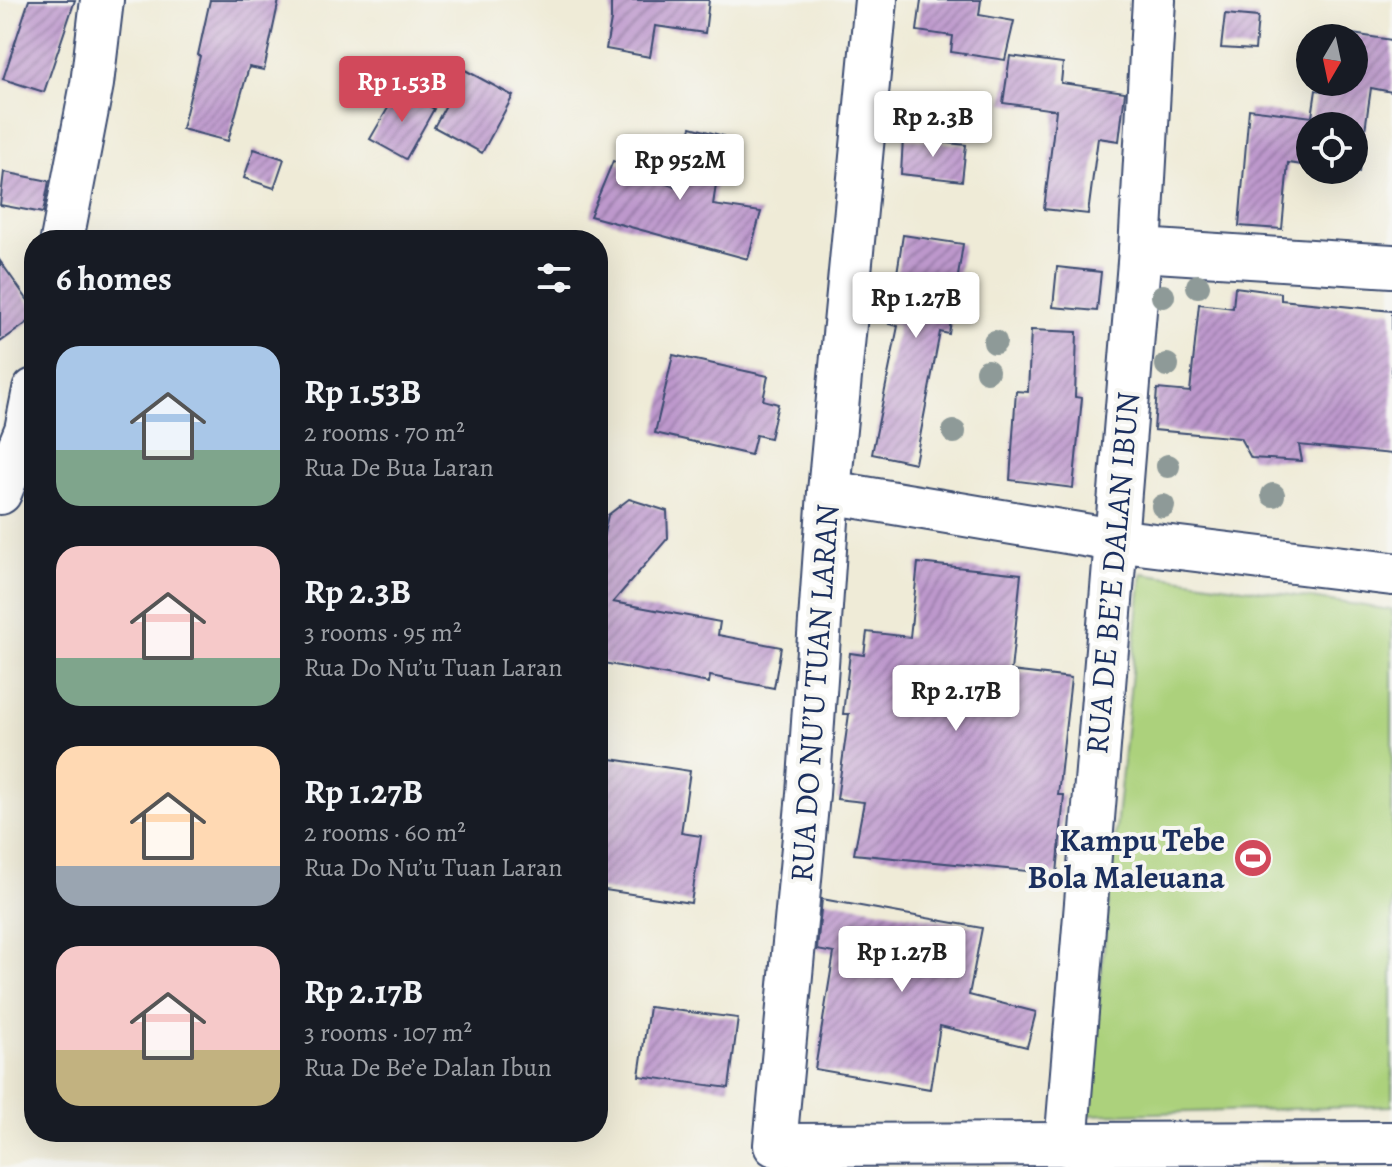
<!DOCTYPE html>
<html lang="en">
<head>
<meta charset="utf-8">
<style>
  body { margin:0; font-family:Alegreya,serif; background:#20242c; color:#f1f3f6; height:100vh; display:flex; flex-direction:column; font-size:30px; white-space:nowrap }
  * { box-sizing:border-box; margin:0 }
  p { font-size:26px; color:#9ea1a6 }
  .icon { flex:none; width:44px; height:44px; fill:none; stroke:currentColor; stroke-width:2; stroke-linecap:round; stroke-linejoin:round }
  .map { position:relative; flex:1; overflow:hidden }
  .side { position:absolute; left:24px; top:230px; width:584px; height:912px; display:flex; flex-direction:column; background:#171b24; border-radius:32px; box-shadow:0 8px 32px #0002 }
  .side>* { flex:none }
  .needle { width:52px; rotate:189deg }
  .controls { position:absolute; left:1296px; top:24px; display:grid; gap:16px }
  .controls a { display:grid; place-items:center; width:72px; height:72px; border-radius:50%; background:#171b24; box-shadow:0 8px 32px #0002; font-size:40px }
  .price { position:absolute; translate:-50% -68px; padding:0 18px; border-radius:8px; background:#fff; color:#222; font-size:26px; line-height:52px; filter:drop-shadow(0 2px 4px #0008) }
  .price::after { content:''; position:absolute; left:50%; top:48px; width:24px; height:18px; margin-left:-12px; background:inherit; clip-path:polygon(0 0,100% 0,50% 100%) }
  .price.selected { background:#d1495b; color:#fff }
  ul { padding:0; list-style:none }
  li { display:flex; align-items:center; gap:24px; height:200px; padding:0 32px }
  li span { display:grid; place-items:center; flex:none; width:224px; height:160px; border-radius:24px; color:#555 }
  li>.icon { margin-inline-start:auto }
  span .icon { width:96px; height:96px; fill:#fffc; stroke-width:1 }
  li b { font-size:34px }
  h2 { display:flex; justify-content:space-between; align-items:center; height:96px; padding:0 32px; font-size:34px }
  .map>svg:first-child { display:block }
  .green { fill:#acd17b; stroke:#64806c; stroke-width:2 }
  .building { fill:url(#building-hatch) }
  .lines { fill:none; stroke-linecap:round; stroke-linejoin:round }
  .minor-casing { stroke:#3b4b70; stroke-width:46 }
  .minor { stroke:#fff; stroke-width:42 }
  .tree { fill:#8e9a98 }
  .labels { text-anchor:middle; stroke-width:8; stroke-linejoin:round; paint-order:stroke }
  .street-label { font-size:32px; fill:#1b2f5e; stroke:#f6f6f2 }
  .poi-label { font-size:32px; font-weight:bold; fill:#1b2f5e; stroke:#f6f6f2; text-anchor:end }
</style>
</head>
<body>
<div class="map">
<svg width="1392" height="1167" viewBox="0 0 1392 1167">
  <defs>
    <pattern id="building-hatch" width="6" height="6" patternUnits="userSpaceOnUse" patternTransform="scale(2)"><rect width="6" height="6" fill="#bd98cc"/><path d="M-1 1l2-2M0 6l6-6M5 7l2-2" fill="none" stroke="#997ca9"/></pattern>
  </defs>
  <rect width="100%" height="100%" fill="#f6f6f2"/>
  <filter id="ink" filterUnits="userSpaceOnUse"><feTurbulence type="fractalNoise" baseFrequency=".0125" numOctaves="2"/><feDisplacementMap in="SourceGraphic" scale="16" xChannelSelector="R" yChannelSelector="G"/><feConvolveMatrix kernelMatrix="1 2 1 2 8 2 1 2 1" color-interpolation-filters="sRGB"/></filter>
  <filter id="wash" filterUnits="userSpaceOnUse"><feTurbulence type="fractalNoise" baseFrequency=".006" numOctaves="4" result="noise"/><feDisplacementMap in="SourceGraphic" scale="32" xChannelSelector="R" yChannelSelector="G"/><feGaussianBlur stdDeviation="1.8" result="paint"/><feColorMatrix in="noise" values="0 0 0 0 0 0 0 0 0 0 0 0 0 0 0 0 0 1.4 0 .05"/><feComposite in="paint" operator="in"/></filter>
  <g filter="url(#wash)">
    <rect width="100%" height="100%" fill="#efebd7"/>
    <path class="green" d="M1142,573L1392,610V1106L1087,1115Z"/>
    <g id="blocks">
      <g class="building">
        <path d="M29,0H75L44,92L3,79Z"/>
        <path d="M210,0H279L264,70L249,67L228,141L182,129L200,56L198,55Z"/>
        <path d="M611,0H709L705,33L655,26L650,57L606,49L611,20Z"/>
        <path d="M921,0H981L979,15L1014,21L1005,60L951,52L953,36L917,31Z"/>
        <path d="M1225,14L1258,17L1255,50L1221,48Z"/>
        <path d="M1346,33L1392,40V92L1371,88L1359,172L1346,170H1354V126H1310V166L1288,163L1282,229L1239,226L1249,109L1312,117L1316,90L1338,93L1339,82H1354V38H1346Z"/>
        <path d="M1010,56L1063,63L1061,83L1125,92L1119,141L1098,138L1088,214L1044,209L1056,110L1003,103Z"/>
        <path d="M465,70L513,96L482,153L434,127Z"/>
        <path d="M399,89L434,109L406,159L370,139Z"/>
        <path d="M691,127L723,136L713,205L761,212L748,259L590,216L613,161L674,187Z"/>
        <path d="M903,138L966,145L962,181L901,174Z"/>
        <path d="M254,149L284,159L274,188L244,178Z"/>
        <path d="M4,172L49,181L43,213L0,205Z"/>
        <path d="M903,235L963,244L949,334L940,332L915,463L872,454L898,326L889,324Z"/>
        <path d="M0,261L34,309V318L0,342Z"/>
        <path d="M1057,267L1101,272L1097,311L1053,307Z"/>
        <path d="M1235,287L1281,293V300L1392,311V454L1299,445L1302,461L1251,458L1240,438L1154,430L1157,389L1190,392L1199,304L1233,308Z"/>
        <path d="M1031,330L1077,332L1075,397L1082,398L1073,488L1010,480L1016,391L1028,392Z"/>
        <path d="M673,355L768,376L763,400L778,404L770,438L756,435L751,455L655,433Z"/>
        <path d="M629,499L667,511L668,538L613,602L720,622L718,635L781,647L774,688L710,676L709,683L598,662V560L608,515Z"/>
        <path d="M918,563L1021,574L1011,671L1071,678L1058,795H1064L1057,874L854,854L864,802L837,799L849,714H843L850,653L864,655L867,632L910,637Z"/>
        <path d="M598,757L690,771L681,833L701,836L691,903L598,889Z"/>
        <path d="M822,899L982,928L969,995L1036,1012L1027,1047L940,1026L930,1089L815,1069L834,953L817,950Z"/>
        <path d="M649,1007L738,1018L729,1088L639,1076Z"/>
      </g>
    </g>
  </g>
  <g filter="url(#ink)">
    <use href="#blocks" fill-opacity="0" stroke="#3b4b70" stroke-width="2"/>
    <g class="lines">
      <g class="minor-casing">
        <g id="minor">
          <path d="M876,0L829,492L808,794L775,1145L1392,1143"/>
          <path d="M62,240L92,84L102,0"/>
          <path d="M1140,250L1392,266"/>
          <path d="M829,492L1114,540L1392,574"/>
          <path d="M0,493L26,430L34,390"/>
          <path d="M1066,1145L1140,250L1154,0"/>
        </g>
      </g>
      <use href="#minor" class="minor"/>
    </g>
    <g class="tree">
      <circle cx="1198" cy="286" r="12"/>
      <circle cx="1163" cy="296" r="12"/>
      <circle cx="995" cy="342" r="12"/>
      <circle cx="1167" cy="365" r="12"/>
      <circle cx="987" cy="371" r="12"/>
      <circle cx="954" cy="432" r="12"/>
      <circle cx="1168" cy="466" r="12"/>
      <circle cx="1273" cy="495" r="12"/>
      <circle cx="1163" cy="506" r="12"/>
    </g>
  </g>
  <defs>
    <g id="stadium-disc" transform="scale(2)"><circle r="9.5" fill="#d1495b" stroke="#f6f6f2"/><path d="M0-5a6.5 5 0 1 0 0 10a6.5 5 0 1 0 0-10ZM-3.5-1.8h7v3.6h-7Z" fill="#fff"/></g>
  </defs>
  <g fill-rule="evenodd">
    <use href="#stadium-disc" x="1253" y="858"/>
  </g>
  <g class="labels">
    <g class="street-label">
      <text transform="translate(1112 573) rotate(-85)" y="11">RUA DE BE’E DALAN IBUN</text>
      <text transform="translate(814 693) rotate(-86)" y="11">RUA DO NU’U TUAN LARAN</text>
    </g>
    <g class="poi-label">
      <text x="1225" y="851">Kampu Tebe<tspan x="1225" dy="37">Bola Maleuana</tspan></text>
    </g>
  </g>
</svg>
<div class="controls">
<a><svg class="needle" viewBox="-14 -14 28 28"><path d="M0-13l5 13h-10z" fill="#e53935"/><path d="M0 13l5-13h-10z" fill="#9ea1a6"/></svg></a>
<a><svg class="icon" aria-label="locate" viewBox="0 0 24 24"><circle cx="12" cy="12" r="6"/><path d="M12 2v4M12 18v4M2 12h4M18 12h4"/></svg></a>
</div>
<b class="price selected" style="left:402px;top:124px">Rp 1.53B</b>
<b class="price" style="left:933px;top:159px">Rp 2.3B</b>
<b class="price" style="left:680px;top:202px">Rp 952M</b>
<b class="price" style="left:916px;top:340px">Rp 1.27B</b>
<b class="price" style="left:956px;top:733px">Rp 2.17B</b>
<b class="price" style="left:902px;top:994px">Rp 1.27B</b>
<section class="side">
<h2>6 homes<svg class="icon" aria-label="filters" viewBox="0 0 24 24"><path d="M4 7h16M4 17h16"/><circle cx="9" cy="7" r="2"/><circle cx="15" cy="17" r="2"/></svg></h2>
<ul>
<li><span style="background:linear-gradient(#a9c7e8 65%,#7fa58c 0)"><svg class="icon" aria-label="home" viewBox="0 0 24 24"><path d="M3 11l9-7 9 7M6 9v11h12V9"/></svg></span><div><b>Rp 1.53B</b><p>2 rooms · 70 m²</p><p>Rua De Bua Laran</p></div></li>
<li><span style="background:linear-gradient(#f6c9c9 70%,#7fa58c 0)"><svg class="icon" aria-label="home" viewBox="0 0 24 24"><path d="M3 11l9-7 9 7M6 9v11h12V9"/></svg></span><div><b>Rp 2.3B</b><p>3 rooms · 95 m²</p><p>Rua Do Nu’u Tuan Laran</p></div></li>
<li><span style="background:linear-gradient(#ffd9b3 75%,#9aa5b1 0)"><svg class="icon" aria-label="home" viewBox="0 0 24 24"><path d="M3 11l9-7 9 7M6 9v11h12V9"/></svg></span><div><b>Rp 1.27B</b><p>2 rooms · 60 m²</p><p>Rua Do Nu’u Tuan Laran</p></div></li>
<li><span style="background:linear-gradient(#f6c9c9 65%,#c2b280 0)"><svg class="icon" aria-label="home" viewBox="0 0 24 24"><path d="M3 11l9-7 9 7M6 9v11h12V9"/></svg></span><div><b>Rp 2.17B</b><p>3 rooms · 107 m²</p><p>Rua De Be’e Dalan Ibun</p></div></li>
</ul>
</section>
</div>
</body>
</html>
